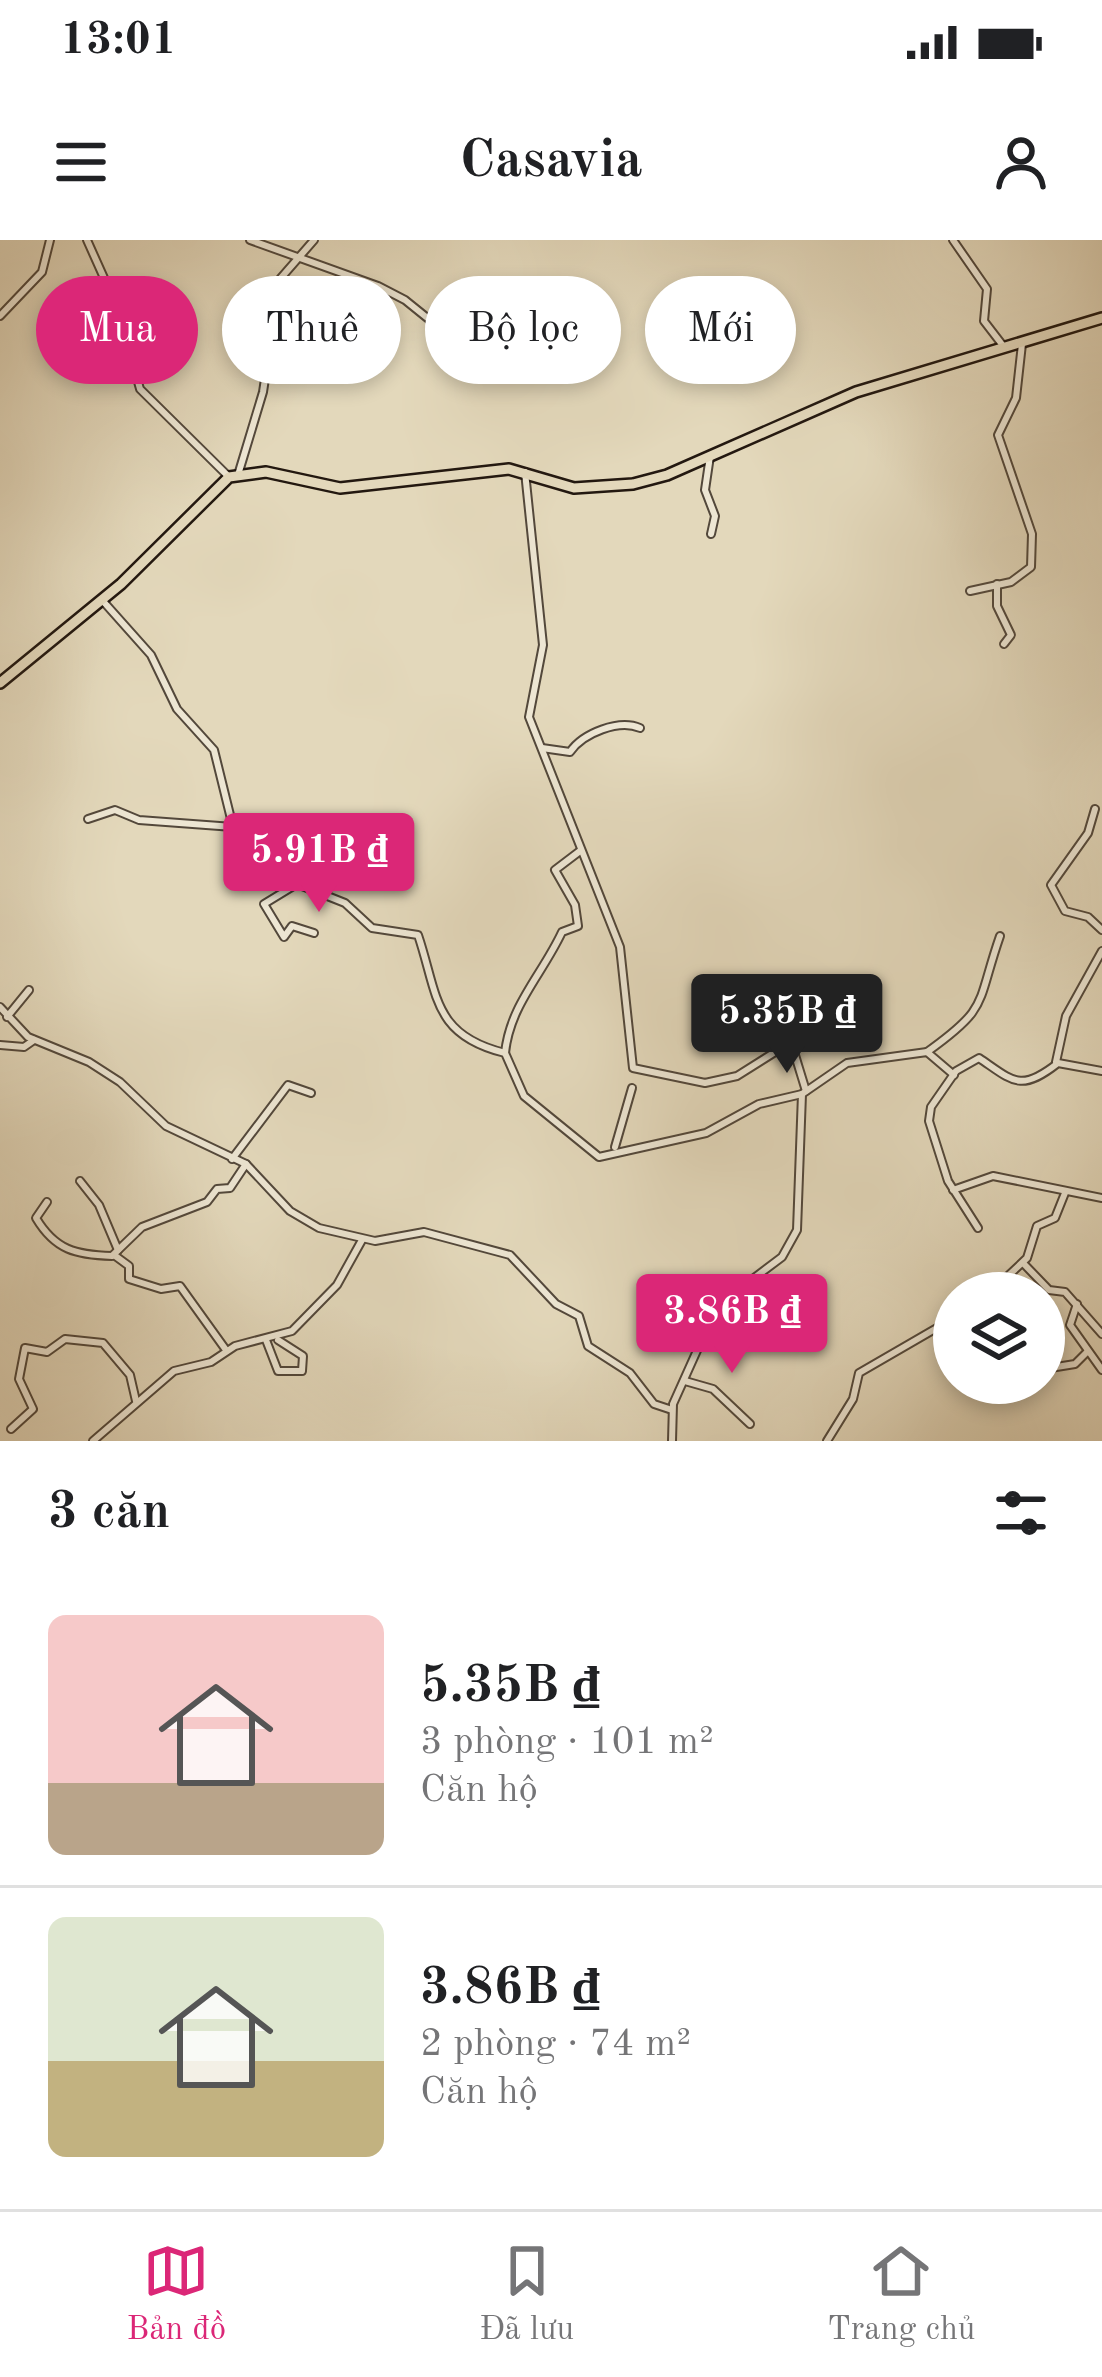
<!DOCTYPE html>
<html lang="vi">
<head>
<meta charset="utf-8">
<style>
  body { margin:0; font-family:"Old Standard TT",serif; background:#f2f2f2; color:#202124; height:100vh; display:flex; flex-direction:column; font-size:45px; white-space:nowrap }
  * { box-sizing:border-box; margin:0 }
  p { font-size:39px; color:#757577 }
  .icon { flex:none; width:66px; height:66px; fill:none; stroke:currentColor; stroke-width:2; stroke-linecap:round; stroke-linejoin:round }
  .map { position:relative; height:1201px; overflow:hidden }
  .sheet { display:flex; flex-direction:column; background:#fff; flex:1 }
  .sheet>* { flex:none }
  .banner { position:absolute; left:36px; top:36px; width:1032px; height:108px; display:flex; gap:24px }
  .controls { position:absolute; left:933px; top:1032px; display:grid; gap:24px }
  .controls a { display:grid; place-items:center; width:132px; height:132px; border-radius:50%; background:#fff; box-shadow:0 6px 18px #0003; font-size:60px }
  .price { position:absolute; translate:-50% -102px; padding:0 27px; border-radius:12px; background:#db2777; color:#fff; font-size:39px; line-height:78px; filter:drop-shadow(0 3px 6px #0008) }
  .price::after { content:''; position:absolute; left:50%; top:72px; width:36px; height:27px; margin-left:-18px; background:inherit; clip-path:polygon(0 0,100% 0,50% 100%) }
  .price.active { background:#222; color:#fff }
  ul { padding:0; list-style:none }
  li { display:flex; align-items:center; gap:36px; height:300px; padding:0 48px }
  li+li { border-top:3px solid #e0e0e0 }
  li span { display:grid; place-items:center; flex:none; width:336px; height:240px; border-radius:18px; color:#555 }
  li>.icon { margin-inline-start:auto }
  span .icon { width:144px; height:144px; fill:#fffc; stroke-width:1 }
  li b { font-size:51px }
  h2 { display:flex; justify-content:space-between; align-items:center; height:144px; padding:0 48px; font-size:51px }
  .chip { padding:0 42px; border-radius:54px; background:#fff; box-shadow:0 6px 18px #0003; font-size:42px; line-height:108px }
  .chip.active { background:#db2777; color:#fff }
  .status { display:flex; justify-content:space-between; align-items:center; height:84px; padding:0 60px; background:#fff; direction:ltr }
  .status svg { height:33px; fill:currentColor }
  header { display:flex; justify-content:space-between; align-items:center; height:156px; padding:0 48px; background:#fff; font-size:54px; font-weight:600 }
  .tabs { display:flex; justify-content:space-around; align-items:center; height:168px; border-top:3px solid #e0e0e0; background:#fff; font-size:33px; color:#757577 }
  .tabs a { display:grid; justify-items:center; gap:6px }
  .tabs .active { color:#db2777 }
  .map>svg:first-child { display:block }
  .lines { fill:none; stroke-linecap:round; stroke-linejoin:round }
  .minor-casing { stroke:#53483b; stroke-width:10 }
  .major-casing { stroke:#231810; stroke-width:14 }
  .minor { stroke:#ede6d3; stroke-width:6 }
  .major { stroke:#e3d8bb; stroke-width:9 }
</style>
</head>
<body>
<div class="status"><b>13:01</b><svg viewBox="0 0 49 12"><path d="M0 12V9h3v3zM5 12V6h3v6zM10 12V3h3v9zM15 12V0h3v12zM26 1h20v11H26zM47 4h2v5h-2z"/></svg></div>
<header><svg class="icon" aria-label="menu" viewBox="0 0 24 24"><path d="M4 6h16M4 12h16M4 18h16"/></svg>Casavia<svg class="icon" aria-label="person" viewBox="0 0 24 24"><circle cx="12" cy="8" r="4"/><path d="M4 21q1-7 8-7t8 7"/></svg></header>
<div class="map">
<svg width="1102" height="1201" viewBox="0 0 1102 1201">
  <rect width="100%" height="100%" fill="#e3d8bb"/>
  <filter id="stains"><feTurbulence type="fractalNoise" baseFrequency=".00167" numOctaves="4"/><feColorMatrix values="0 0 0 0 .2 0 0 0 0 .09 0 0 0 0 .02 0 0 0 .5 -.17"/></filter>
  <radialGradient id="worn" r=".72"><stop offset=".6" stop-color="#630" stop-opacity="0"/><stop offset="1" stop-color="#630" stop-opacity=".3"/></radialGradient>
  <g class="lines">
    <g class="minor-casing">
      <g id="minor">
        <path d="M87,0L117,67L140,149L229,237"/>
        <path d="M250,0L378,46L405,60L462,106L516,114"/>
        <path d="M953,0L987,49L984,81L1004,107"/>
        <path d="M0,76L42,32L50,0"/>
        <path d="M710,216L705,250L715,276L711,294"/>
        <path d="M525,232L543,405L529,477L620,707L633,828L705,843L737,836L791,802L806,851"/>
        <path d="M238,235L263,152L280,39L314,0"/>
        <path d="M997,344V366L1011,395L1004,404"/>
        <path d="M970,351L1011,342L1031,327L1032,294L998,195L1016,158L1022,104"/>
        <path d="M102,360L151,415L177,469L214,510L233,587L254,620L272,634L345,663L372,688L418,695C438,754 432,795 505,813L524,856L599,917L706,893L759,864L802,854L847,823L927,812L954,835"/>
        <path d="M542,508L570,512C583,493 619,479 640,488"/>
        <path d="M1095,569L1088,593L1051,645L1065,671L1088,677L1102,690"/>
        <path d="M88,579L115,570L139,580L233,587"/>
        <path d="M300,642L264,664L284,697L292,686L314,693"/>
        <path d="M0,767L28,797L89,822L120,842L166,886L246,924L290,971L319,988L375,1001L424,992L510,1015L556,1064L579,1076L588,1106L630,1133L654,1164L672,1170"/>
        <path d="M7,777L29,750"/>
        <path d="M0,805L24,807L34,800"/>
        <path d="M927,812C990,767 976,765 1000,696"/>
        <path d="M505,813C510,765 542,735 562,692L578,686L575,665L555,630L580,611"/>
        <path d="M1056,822L1066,776L1102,711"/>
        <path d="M615,907L632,848"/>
        <path d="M232,919L288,845L311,853"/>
        <path d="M80,941L99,965L118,1010"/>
        <path d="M953,950L993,936L1102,958"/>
        <path d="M47,962L36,978C55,1010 76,1015 112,1016L142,987L207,962L217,949L230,948L246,924"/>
        <path d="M978,988L948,941L929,881L931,867L956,831L979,818C1013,841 1020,853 1058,823L1102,831"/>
        <path d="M114,1015L129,1026V1039L161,1049L180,1046L226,1110"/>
        <path d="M1023,1023L1049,1050L1065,1052L1102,1094"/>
        <path d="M990,1053L1027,1018L1037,986L1055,978L1065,953"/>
        <path d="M1077,1064L1070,1085L1102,1130"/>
        <path d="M266,1100L278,1131H302L303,1116L278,1100"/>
        <path d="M1044,1129L1075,1124L1087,1112"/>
        <path d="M685,1141L713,1149L750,1184"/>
        <path d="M1012,1148L1028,1143"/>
        <path d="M11,1189L33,1169L19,1139L25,1108L47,1112L65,1099L103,1103L130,1135L136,1161"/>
        <path d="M93,1201L174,1131L211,1122L235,1106L292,1091L337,1045L362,1000"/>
        <path d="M672,1201L673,1164L717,1066L782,1017L797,990L802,854"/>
        <path d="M827,1201L853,1159L859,1133L954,1078"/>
      </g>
    </g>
    <g class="major-casing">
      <path id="major" d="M0,443L121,344L229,237L266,232L340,248L509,229L574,248L633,244L667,235L856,152L1102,78"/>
    </g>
    <use href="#minor" class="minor"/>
    <use href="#major" class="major"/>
  </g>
  <rect width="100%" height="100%" filter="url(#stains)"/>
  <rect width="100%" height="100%" fill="url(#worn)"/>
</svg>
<div class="controls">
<a><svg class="icon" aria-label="layers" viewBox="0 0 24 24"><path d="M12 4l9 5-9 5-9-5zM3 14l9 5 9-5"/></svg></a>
</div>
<b class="price" style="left:319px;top:675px">5.91B ₫</b>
<b class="price active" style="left:787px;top:836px">5.35B ₫</b>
<b class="price" style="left:732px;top:1136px">3.86B ₫</b>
<div class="banner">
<a class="chip active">Mua</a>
<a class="chip">Thuê</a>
<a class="chip">Bộ lọc</a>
<a class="chip">Mới</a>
</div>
</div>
<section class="sheet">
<h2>3 căn<svg class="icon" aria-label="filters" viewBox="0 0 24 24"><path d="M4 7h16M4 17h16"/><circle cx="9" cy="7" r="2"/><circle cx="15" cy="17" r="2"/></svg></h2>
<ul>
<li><span style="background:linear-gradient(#f6c9c9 70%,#b9a48a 0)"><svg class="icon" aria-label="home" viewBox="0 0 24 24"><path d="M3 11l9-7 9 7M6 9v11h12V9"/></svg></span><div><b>5.35B ₫</b><p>3 phòng · 101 m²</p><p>Căn hộ</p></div></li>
<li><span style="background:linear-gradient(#dfe7d0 60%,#c2b280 0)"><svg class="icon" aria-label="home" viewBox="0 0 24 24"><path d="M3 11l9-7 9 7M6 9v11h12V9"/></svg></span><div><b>3.86B ₫</b><p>2 phòng · 74 m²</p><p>Căn hộ</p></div></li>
</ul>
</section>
<nav class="tabs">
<a class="active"><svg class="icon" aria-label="map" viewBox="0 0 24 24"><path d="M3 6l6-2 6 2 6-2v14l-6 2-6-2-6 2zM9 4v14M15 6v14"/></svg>Bản đồ</a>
<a><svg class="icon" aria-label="saved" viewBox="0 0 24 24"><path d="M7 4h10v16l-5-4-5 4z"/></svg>Đã lưu</a>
<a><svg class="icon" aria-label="home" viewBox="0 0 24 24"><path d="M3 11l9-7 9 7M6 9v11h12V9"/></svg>Trang chủ</a>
</nav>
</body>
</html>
